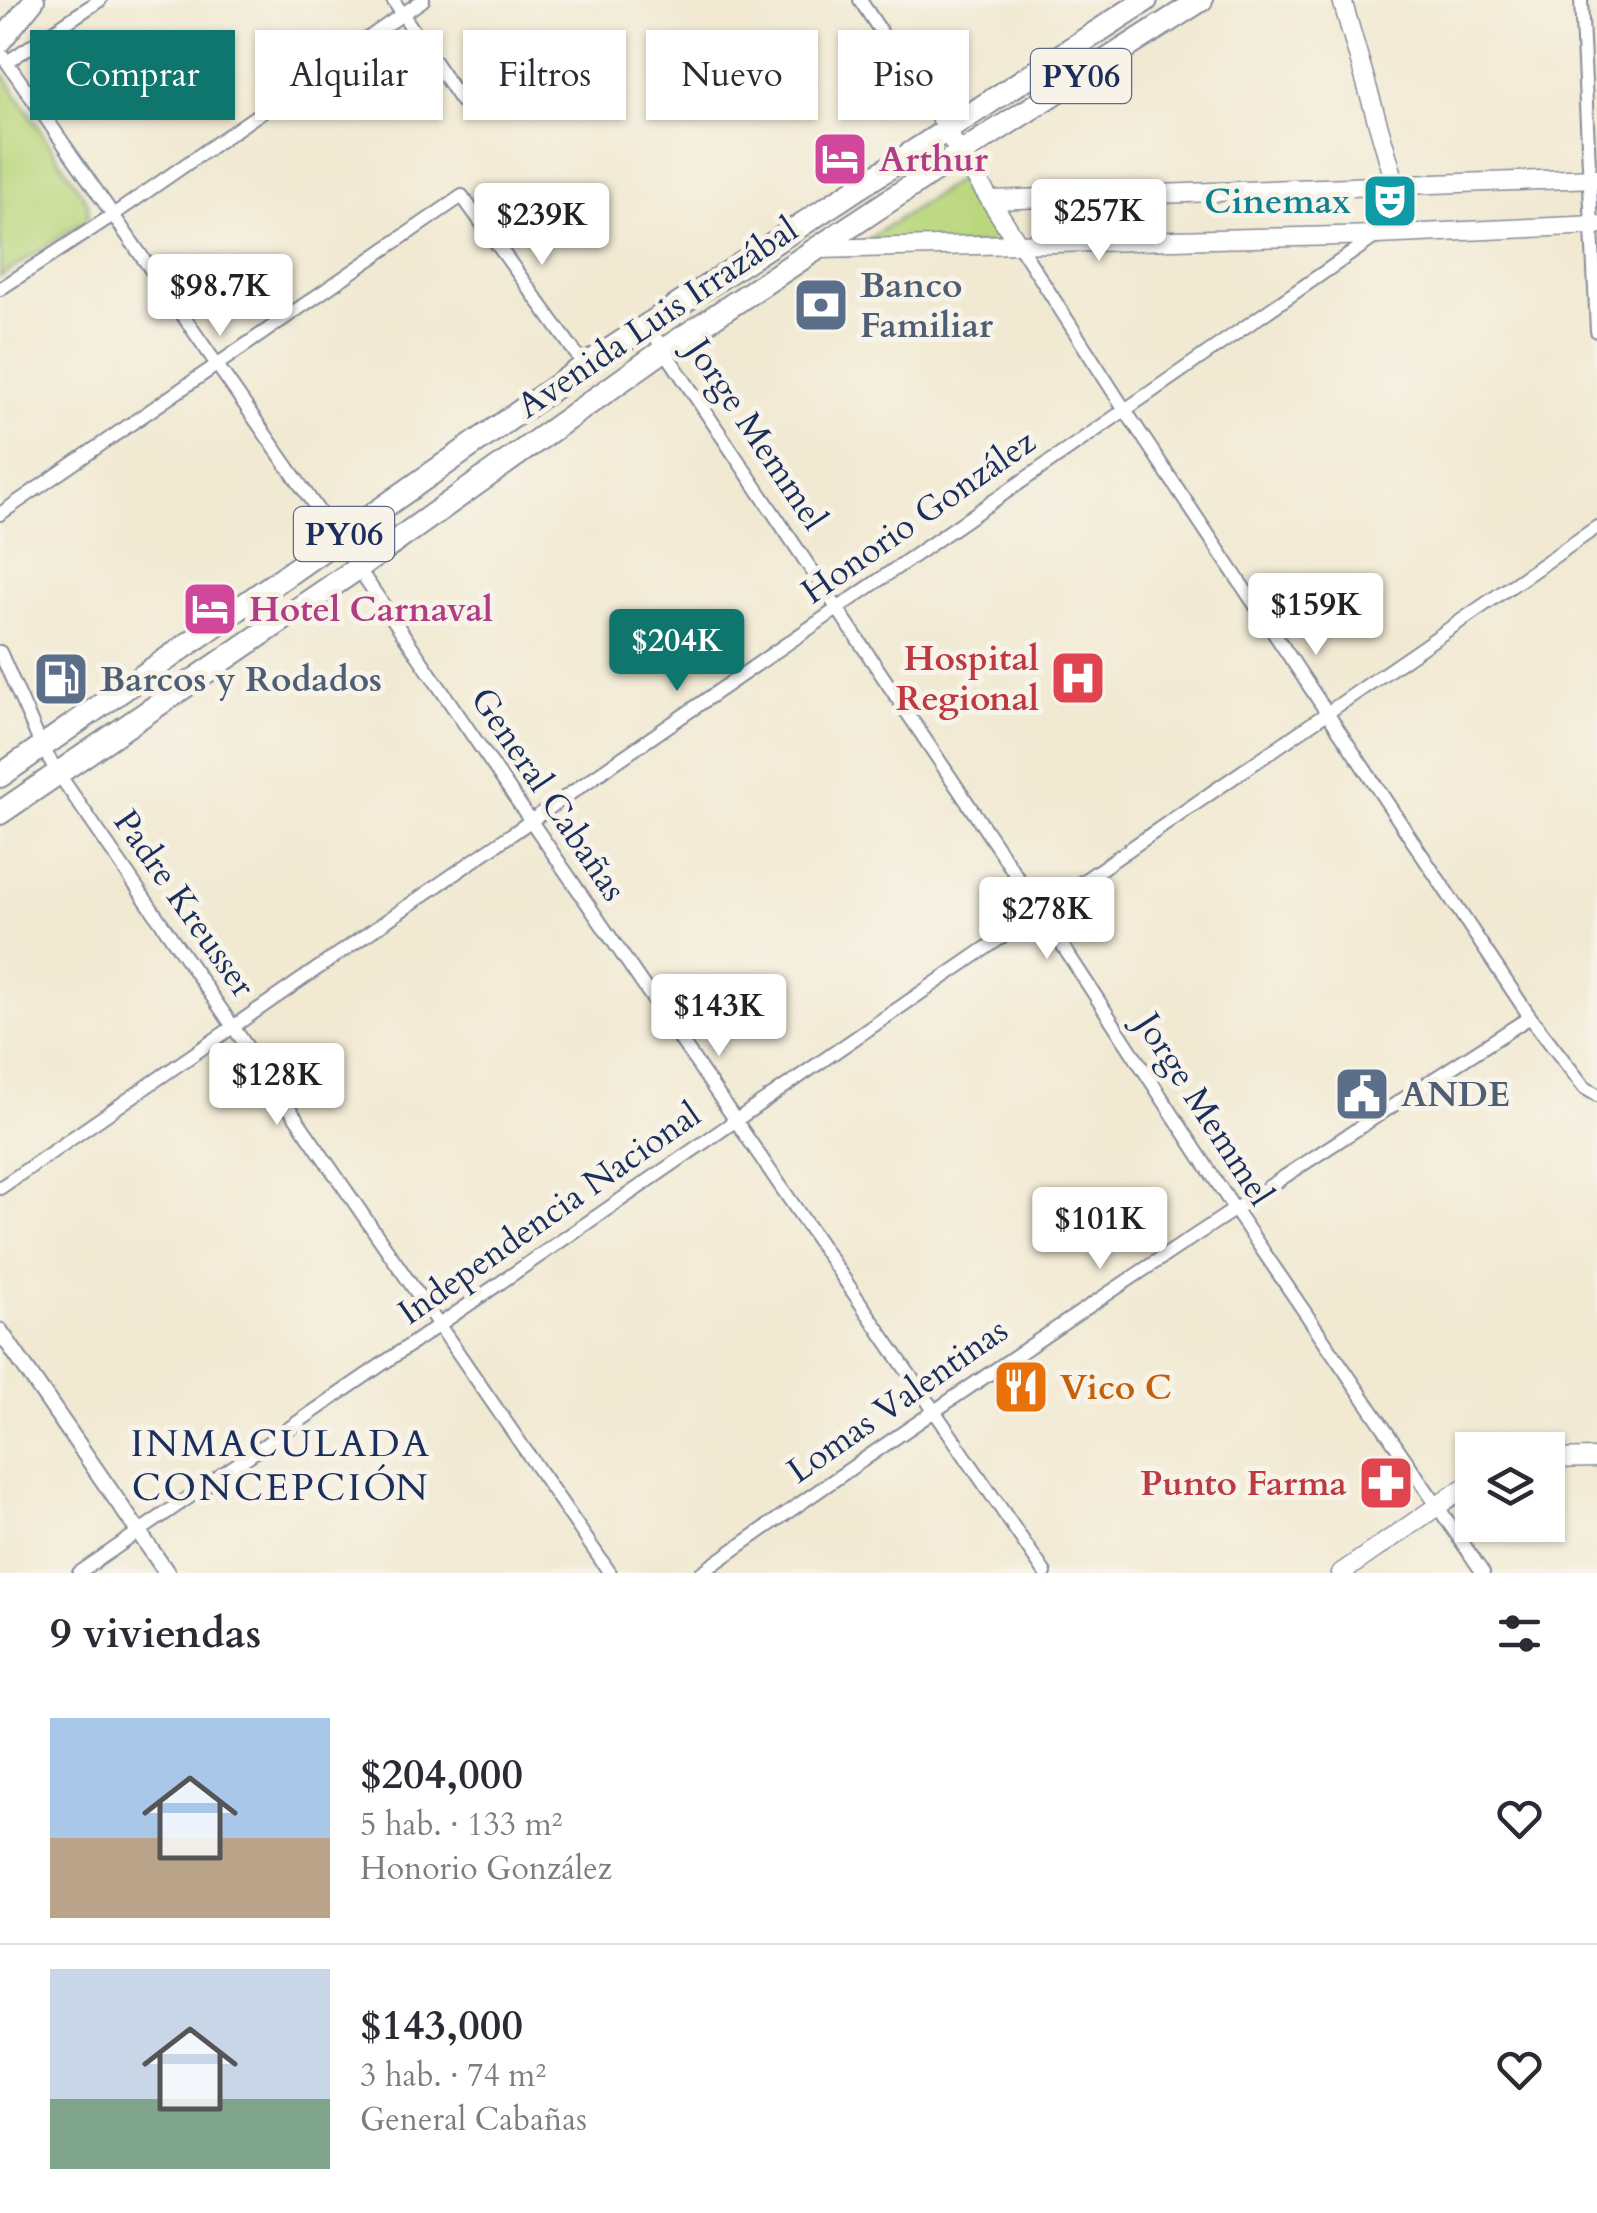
<!DOCTYPE html>
<html lang="es">
<head>
<meta charset="utf-8">
<style>
  body { margin:0; font-family:Cardo,serif; background:#f2f2f3; color:#2b2b33; height:100vh; display:flex; flex-direction:column; font-size:38px; white-space:nowrap }
  * { box-sizing:border-box; margin:0 }
  p { font-size:32px; color:#7c7c81 }
  .icon { flex:none; width:55px; height:55px; fill:none; stroke:currentColor; stroke-width:2; stroke-linecap:round; stroke-linejoin:round }
  .map { position:relative; height:1573px; overflow:hidden }
  .side { display:flex; flex-direction:column; background:#fff; flex:1 }
  .side>* { flex:none }
  .top-card { position:absolute; left:30px; top:30px; width:1000px; height:90px; display:flex; gap:20px }
  .buttons { position:absolute; left:1455px; top:1432px; display:grid; gap:20px }
  .buttons a { display:grid; place-items:center; width:110px; height:110px; border-radius:0px; background:#fff; box-shadow:0 2px 8px #0004; font-size:50px }
  .price { position:absolute; translate:-50% -85px; padding:0 22px; border-radius:10px; background:#fff; color:#222; font-size:32px; line-height:65px; filter:drop-shadow(0 2px 5px #0008) }
  .price::after { content:''; position:absolute; left:50%; top:60px; width:30px; height:22px; margin-left:-15px; background:inherit; clip-path:polygon(0 0,100% 0,50% 100%) }
  .price.on { background:#0f766e; color:#fff }
  ul { padding:0; list-style:none }
  li { display:flex; align-items:center; gap:30px; height:250px; padding:0 50px }
  li+li { border-top:2px solid #e1e1e2 }
  li span { display:grid; place-items:center; flex:none; width:280px; height:200px; border-radius:0px; color:#555 }
  li>.icon { margin-inline-start:auto }
  span .icon { width:120px; height:120px; fill:#fffc; stroke-width:1 }
  li b { font-size:42px }
  h2 { display:flex; justify-content:space-between; align-items:center; height:120px; padding:0 50px; font-size:42px }
  .tag { padding:0 35px; border-radius:0px; background:#fff; box-shadow:0 2px 8px #0004; font-size:35px; line-height:90px }
  .tag.on { background:#0f766e; color:#fff }
  .map>svg:first-child { display:block }
  .green { fill:#bad77d; stroke:#6a836e; stroke-width:2.5 }
  .lines { fill:none; stroke-linecap:round; stroke-linejoin:round }
  .minor-casing { stroke:#868c98; stroke-width:16 }
  .tertiary-casing { stroke:#868c98; stroke-width:19 }
  .secondary-casing { stroke:#868c98; stroke-width:21 }
  .primary-casing { stroke:#868c98; stroke-width:24 }
  .trunk-casing { stroke:#868c98; stroke-width:26 }
  .minor { stroke:#fff; stroke-width:12 }
  .tertiary { stroke:#fff; stroke-width:15 }
  .secondary { stroke:#fff; stroke-width:18 }
  .primary { stroke:#fff; stroke-width:20 }
  .trunk { stroke:#fff; stroke-width:22 }
  .labels { text-anchor:middle; stroke-width:10; stroke-linejoin:round; paint-order:stroke }
  .shield { fill:#f7f3e8; stroke:#5d6a87; stroke-width:2.5 }
  .shield-label { font-size:32px; font-weight:bold; fill:#1b2f5e }
  .hotel-label { font-size:35px; font-weight:bold; fill:#b23c85; stroke:#f7f3e8; text-anchor:start }
  .culture-label { font-size:35px; font-weight:bold; fill:#0d838f; stroke:#f7f3e8; text-anchor:end }
  .service-label { font-size:35px; font-weight:bold; fill:#4e5e75; stroke:#f7f3e8; text-anchor:start }
  .street-label { font-size:35px; fill:#1b2f5e; stroke:#f7f3e8 }
  .health-label { font-size:35px; font-weight:bold; fill:#be3a42; stroke:#f7f3e8; text-anchor:end }
  .food-label { font-size:35px; font-weight:bold; fill:#c56008; stroke:#f7f3e8; text-anchor:start }
  .neighbourhood-label { font-size:38px; letter-spacing:2.5px; fill:#1b2f5e; stroke:#f7f3e8 }
</style>
</head>
<body>
<div class="map">
<svg width="1597" height="1573" viewBox="0 0 1597 1573">
  <rect width="100%" height="100%" fill="#f7f3e8"/>
  <filter id="ink" filterUnits="userSpaceOnUse"><feTurbulence type="fractalNoise" baseFrequency=".01" numOctaves="2"/><feDisplacementMap in="SourceGraphic" scale="20" xChannelSelector="R" yChannelSelector="G"/><feConvolveMatrix kernelMatrix="1 2 1 2 8 2 1 2 1" color-interpolation-filters="sRGB"/></filter>
  <filter id="wash" filterUnits="userSpaceOnUse"><feTurbulence type="fractalNoise" baseFrequency=".0048" numOctaves="4" result="noise"/><feDisplacementMap in="SourceGraphic" scale="40" xChannelSelector="R" yChannelSelector="G"/><feGaussianBlur stdDeviation="2.25" result="paint"/><feColorMatrix in="noise" values="0 0 0 0 0 0 0 0 0 0 0 0 0 0 0 0 0 1.4 0 .05"/><feComposite in="paint" operator="in"/></filter>
  <g filter="url(#wash)">
    <rect width="100%" height="100%" fill="#f1e9d2"/>
    <g class="green">
      <path d="M0,73L5,76L88,203V216L84,221L0,277Z"/>
      <path d="M964,176L1007,244L846,254Z"/>
    </g>
  </g>
  <g filter="url(#ink)">
    <g class="lines">
      <g class="minor-casing">
        <g id="minor">
          <path d="M393,0L461,101"/>
          <path d="M860,0L945,129"/>
          <path d="M1581,0L1597,331"/>
          <path d="M0,52L358,568L1045,1573"/>
          <path d="M7,62L100,0"/>
          <path d="M1017,242L1125,410L1530,1017L1585,1088L1597,1095"/>
          <path d="M0,289L113,215L423,0"/>
          <path d="M648,326L1040,911L1233,1207L1483,1573"/>
          <path d="M0,514L462,196L585,366"/>
          <path d="M0,652L42,747L58,773L610,1573"/>
          <path d="M0,1188L1375,237"/>
          <path d="M79,1573L1597,527"/>
          <path d="M701,1573C973,1381 1250,1197 1530,1017"/>
        </g>
      </g>
      <g class="tertiary-casing">
        <path id="tertiary" d="M0,1331L167,1573"/>
      </g>
      <g class="secondary-casing">
        <g id="secondary">
          <path d="M1342,0L1396,186L1377,235"/>
          <path d="M945,129L1017,242"/>
          <path d="M992,200L1597,178"/>
          <path d="M819,249L1377,235L1597,225"/>
          <path d="M1548,1459L1597,1458"/>
          <path d="M1341,1573L1472,1482"/>
        </g>
      </g>
      <g class="primary-casing">
        <path id="primary" d="M0,42L34,0"/>
      </g>
      <g class="trunk-casing">
        <g id="trunk">
          <path d="M0,776L585,366L1146,0"/>
          <path d="M0,813L358,568L664,350L961,153L1201,0"/>
        </g>
      </g>
      <use href="#minor" class="minor"/>
      <use href="#tertiary" class="tertiary"/>
      <use href="#secondary" class="secondary"/>
      <use href="#primary" class="primary"/>
      <use href="#trunk" class="trunk"/>
    </g>
  </g>
  <defs>
    <g id="hotel-square" transform="scale(2.875)"><rect x="-9" y="-9" width="18" height="18" rx="4" fill="#d1479c" stroke="#f7f3e8"/><path d="M-6-4.5h1.5V1H6V5H4.5V3h-9V5H-6ZM-4 0a1.8 1.8 0 1 1 3.6 0ZM.5 0V-2.5h3Q6-2.5 6 0Z" fill="#fff"/></g>
    <g id="theatre-square" transform="scale(2.875)"><rect x="-9" y="-9" width="18" height="18" rx="4" fill="#0f9aa8" stroke="#f7f3e8"/><path d="M-5-5.5Q0-4 5-5.5V0Q5 5 0 6Q-5 5-5 0ZM-3.3-2.5H-1v1.5H-3.3ZM1-2.5H3.3v1.5H1ZM-2.8 1Q0 5.5 2.8 1Z" fill="#fff"/></g>
    <g id="bank-square" transform="scale(2.875)"><rect x="-9" y="-9" width="18" height="18" rx="4" fill="#5c6f8a" stroke="#f7f3e8"/><path d="M-6-4H6V4H-6ZM0-2.3a2.3 2.3 0 1 0 0 4.6a2.3 2.3 0 1 0 0-4.6Z" fill="#fff"/></g>
    <g id="hospital-square" transform="scale(2.875)"><rect x="-9" y="-9" width="18" height="18" rx="4" fill="#e0444e" stroke="#f7f3e8"/><path d="M-5-5h3v3.5h4V-5h3V5h-3V1.5h-4V5h-3Z" fill="#fff"/></g>
    <g id="fuel-square" transform="scale(2.875)"><rect x="-9" y="-9" width="18" height="18" rx="4" fill="#5c6f8a" stroke="#f7f3e8"/><path d="M-5.5-6h7V0h2V4h1.3V-2.5L3-4.5l.8-.8L6-3V5H2.5V1h-1V6h-7ZM-4.2-4.7v3.2H.2V-4.7Z" fill="#fff"/></g>
    <g id="civic-square" transform="scale(2.875)"><rect x="-9" y="-9" width="18" height="18" rx="4" fill="#5c6f8a" stroke="#f7f3e8"/><path d="M-.6-6.5H3V-4.5H.6V-3L4-1V1h2V6H-6V1h2V-1L-.6-3ZM-1.2 2.5V6h2.4V2.5Z" fill="#fff"/></g>
    <g id="restaurant-square" transform="scale(2.875)"><rect x="-9" y="-9" width="18" height="18" rx="4" fill="#e8710a" stroke="#f7f3e8"/><path d="M-5-6h1v4h1v-4h1v4h1v-4h1v5L-1.5 .5V6h-2V.5L-5-1ZM5-6V6H3V1.5H1.5Q1.5-4 5-6Z" fill="#fff"/></g>
    <g id="pharmacy-square" transform="scale(2.875)"><rect x="-9" y="-9" width="18" height="18" rx="4" fill="#e0444e" stroke="#f7f3e8"/><path d="M-2-6h4v4h4v4h-4v4h-4v-4h-4v-4h4Z" fill="#fff"/></g>
  </defs>
  <g fill-rule="evenodd">
    <use href="#hotel-square" x="840" y="159"/>
    <use href="#theatre-square" x="1390" y="201"/>
    <use href="#bank-square" x="821" y="305"/>
    <use href="#hotel-square" x="210" y="609"/>
    <use href="#hospital-square" x="1078" y="678"/>
    <use href="#fuel-square" x="61" y="679"/>
    <use href="#civic-square" x="1362" y="1094"/>
    <use href="#restaurant-square" x="1021" y="1387"/>
    <use href="#pharmacy-square" x="1386" y="1483"/>
  </g>
  <g class="labels">
    <g class="shield">
      <rect x="1031" y="49" width="100" height="54" rx="8"/>
      <rect x="294" y="507" width="100" height="54" rx="8"/>
    </g>
    <g class="shield-label">
      <text x="1081" y="87">PY06</text>
      <text x="344" y="545">PY06</text>
    </g>
    <g class="hotel-label">
      <text x="879" y="171">Arthur</text>
      <text x="249" y="621">Hotel Carnaval</text>
    </g>
    <g class="culture-label">
      <text x="1351" y="213">Cinemax</text>
    </g>
    <g class="service-label">
      <text x="860" y="297">Banco<tspan x="860" dy="40">Familiar</tspan></text>
      <text x="100" y="691">Barcos y Rodados</text>
      <text x="1401" y="1106">ANDE</text>
    </g>
    <g class="street-label">
      <text transform="translate(657 317) rotate(-34)" y="12">Avenida Luis Irrazábal</text>
      <text transform="translate(757 434) rotate(56)" y="12">Jorge Memmel</text>
      <text transform="translate(918 516) rotate(-35)" y="12">Honorio González</text>
      <text transform="translate(549 794) rotate(56)" y="12">General Cabañas</text>
      <text transform="translate(185 903) rotate(55)" y="12">Padre Kreusser</text>
      <text transform="translate(1205 1109) rotate(57)" y="12">Jorge Memmel</text>
      <text transform="translate(549 1213) rotate(-35)" y="12">Independencia Nacional</text>
      <text transform="translate(897 1400) rotate(-35)" y="12">Lomas Valentinas</text>
    </g>
    <g class="health-label">
      <text x="1039" y="670">Hospital<tspan x="1039" dy="40">Regional</tspan></text>
      <text x="1347" y="1495">Punto Farma</text>
    </g>
    <g class="food-label">
      <text x="1060" y="1399">Vico C</text>
    </g>
    <g class="neighbourhood-label">
      <text x="281" y="1456">INMACULADA<tspan x="281" dy="44">CONCEPCIÓN</tspan></text>
    </g>
  </g>
</svg>
<div class="buttons">
<a><svg class="icon" aria-label="layers" viewBox="0 0 24 24"><path d="M12 4l9 5-9 5-9-5zM3 14l9 5 9-5"/></svg></a>
</div>
<b class="price" style="left:1099px;top:264px">$257K</b>
<b class="price" style="left:542px;top:268px">$239K</b>
<b class="price" style="left:220px;top:339px">$98.7K</b>
<b class="price" style="left:1316px;top:658px">$159K</b>
<b class="price on" style="left:677px;top:694px">$204K</b>
<b class="price" style="left:1047px;top:962px">$278K</b>
<b class="price" style="left:719px;top:1059px">$143K</b>
<b class="price" style="left:277px;top:1128px">$128K</b>
<b class="price" style="left:1100px;top:1272px">$101K</b>
<div class="top-card">
<a class="tag on">Comprar</a>
<a class="tag">Alquilar</a>
<a class="tag">Filtros</a>
<a class="tag">Nuevo</a>
<a class="tag">Piso</a>
</div>
</div>
<section class="side">
<h2>9 viviendas<svg class="icon" aria-label="filters" viewBox="0 0 24 24"><path d="M4 7h16M4 17h16"/><circle cx="9" cy="7" r="2"/><circle cx="15" cy="17" r="2"/></svg></h2>
<ul>
<li><span style="background:linear-gradient(#a9c7e8 60%,#b9a48a 0)"><svg class="icon" aria-label="home" viewBox="0 0 24 24"><path d="M3 11l9-7 9 7M6 9v11h12V9"/></svg></span><div><b>$204,000</b><p>5 hab. · 133 m²</p><p>Honorio González</p></div><svg class="icon" aria-label="heart" viewBox="0 0 24 24"><path d="M12 20l-8-8c-3-5 5-10 8-4 3-6 11-1 8 4z"/></svg></li>
<li><span style="background:linear-gradient(#c9d6e8 65%,#7fa58c 0)"><svg class="icon" aria-label="home" viewBox="0 0 24 24"><path d="M3 11l9-7 9 7M6 9v11h12V9"/></svg></span><div><b>$143,000</b><p>3 hab. · 74 m²</p><p>General Cabañas</p></div><svg class="icon" aria-label="heart" viewBox="0 0 24 24"><path d="M12 20l-8-8c-3-5 5-10 8-4 3-6 11-1 8 4z"/></svg></li>
</ul>
</section>
</body>
</html>
